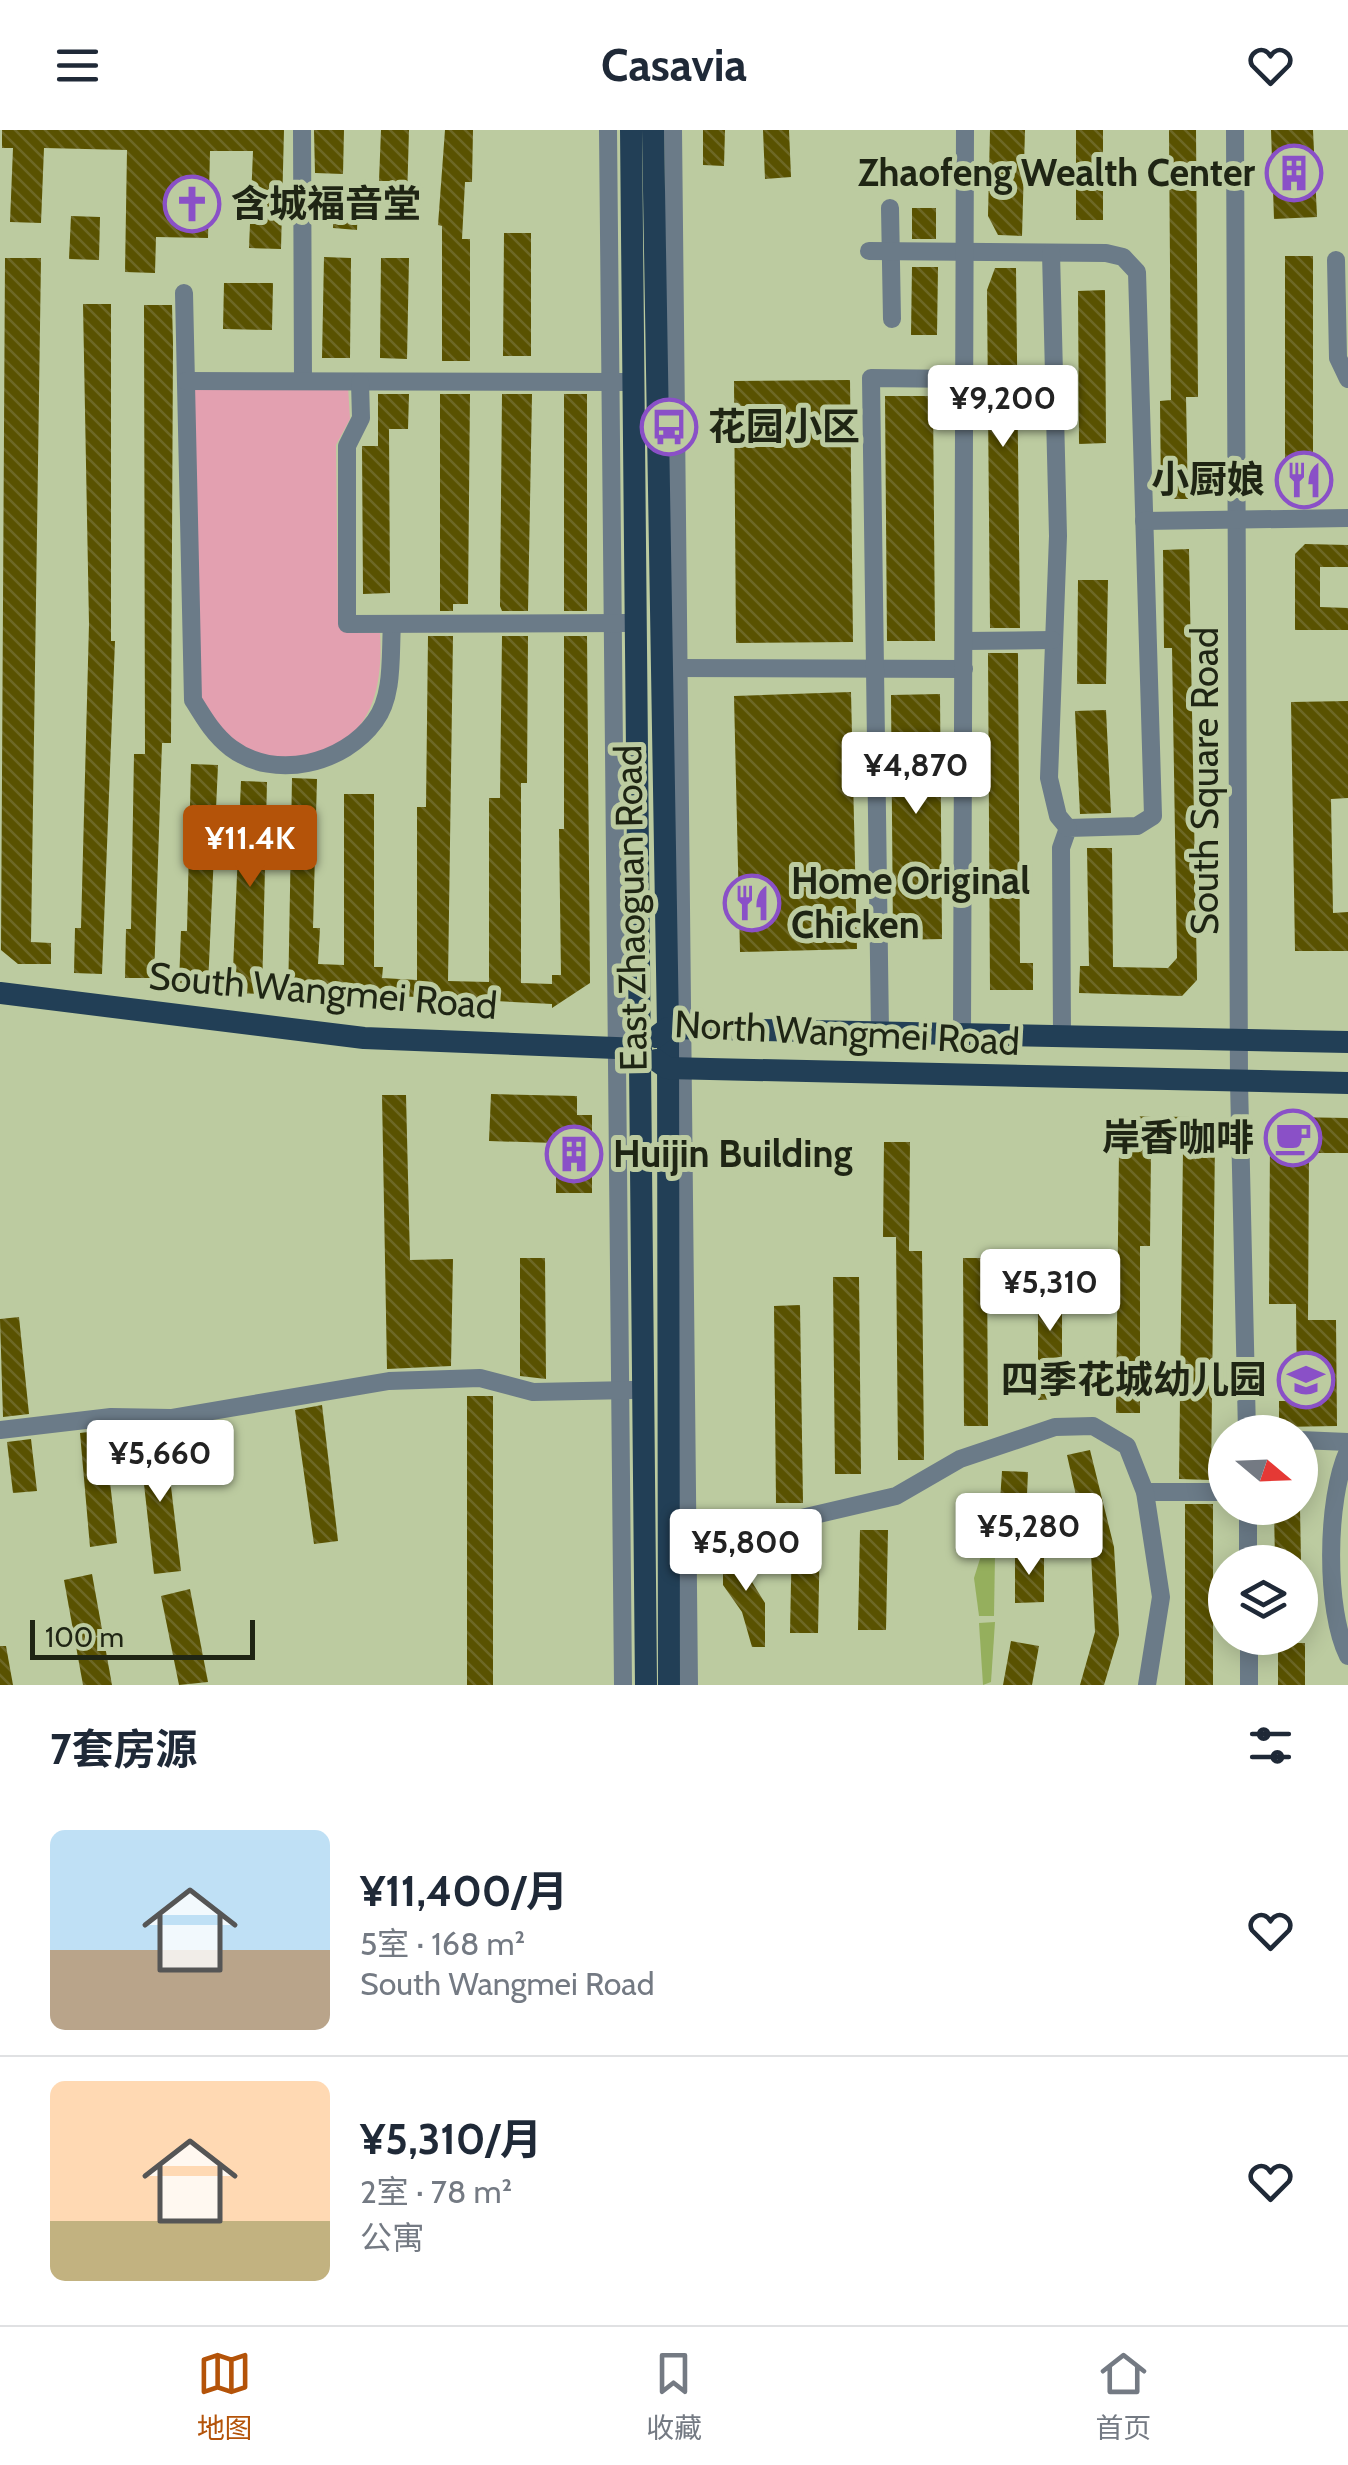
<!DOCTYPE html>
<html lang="zh">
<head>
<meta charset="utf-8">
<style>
  body { margin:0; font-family:Cabin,"Noto Sans SC",sans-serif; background:#f6f6f7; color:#1f2937; height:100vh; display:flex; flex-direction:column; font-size:38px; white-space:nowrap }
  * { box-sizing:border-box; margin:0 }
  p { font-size:32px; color:#747a83 }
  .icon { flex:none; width:55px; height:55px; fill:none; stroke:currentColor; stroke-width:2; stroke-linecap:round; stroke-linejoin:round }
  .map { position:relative; height:1555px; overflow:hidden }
  .sheet { display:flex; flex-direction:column; background:#fff; flex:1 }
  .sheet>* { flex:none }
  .needle { width:65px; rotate:109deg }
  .tools { position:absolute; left:1208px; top:1285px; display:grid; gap:20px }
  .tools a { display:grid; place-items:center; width:110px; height:110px; border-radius:50%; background:#fff; box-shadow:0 5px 25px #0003; font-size:50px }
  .scale { position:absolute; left:30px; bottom:25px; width:225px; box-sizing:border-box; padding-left:10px; border:5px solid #1f2514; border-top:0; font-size:28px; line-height:35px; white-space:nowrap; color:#1f2514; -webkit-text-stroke:8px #bccba0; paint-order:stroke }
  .price { position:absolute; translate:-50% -85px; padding:0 22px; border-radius:10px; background:#fff; color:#222; font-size:32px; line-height:65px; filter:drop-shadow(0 2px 5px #0008) }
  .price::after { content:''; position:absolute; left:50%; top:60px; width:30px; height:22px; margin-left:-15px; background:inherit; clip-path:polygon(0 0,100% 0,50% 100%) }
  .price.on { background:#b45309; color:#fff }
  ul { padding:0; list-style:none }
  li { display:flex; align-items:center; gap:30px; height:250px; padding:0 50px }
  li+li { border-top:2px solid #e0e1e3 }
  li span { display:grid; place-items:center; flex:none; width:280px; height:200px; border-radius:15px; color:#555 }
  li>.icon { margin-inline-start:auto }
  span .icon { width:120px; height:120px; fill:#fffc; stroke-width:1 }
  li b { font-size:42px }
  h2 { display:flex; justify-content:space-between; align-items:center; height:120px; padding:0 50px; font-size:42px }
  header { display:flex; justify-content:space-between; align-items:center; height:130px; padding:0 50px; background:#fff; font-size:45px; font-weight:700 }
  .menu { display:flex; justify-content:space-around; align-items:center; height:140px; border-top:2px solid #e0e1e3; background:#fff; font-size:28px; color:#747a83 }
  .menu a { display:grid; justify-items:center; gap:5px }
  .menu .on { color:#b45309 }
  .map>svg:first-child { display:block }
  .green { fill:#e3a0b0 }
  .water { fill:#95af5d }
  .building { fill:url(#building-back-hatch) }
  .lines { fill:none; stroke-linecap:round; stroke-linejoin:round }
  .minor { stroke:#6b7b88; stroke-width:18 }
  .major { stroke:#223f56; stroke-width:22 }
  .labels { text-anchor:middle; stroke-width:10; stroke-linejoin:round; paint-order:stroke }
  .poi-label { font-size:38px; font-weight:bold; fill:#1f2514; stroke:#bccba0; text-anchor:end }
  .street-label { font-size:38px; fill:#1f2514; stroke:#bccba0 }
</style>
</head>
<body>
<header><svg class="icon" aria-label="menu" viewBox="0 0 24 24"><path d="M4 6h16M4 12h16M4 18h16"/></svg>Casavia<svg class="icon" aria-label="heart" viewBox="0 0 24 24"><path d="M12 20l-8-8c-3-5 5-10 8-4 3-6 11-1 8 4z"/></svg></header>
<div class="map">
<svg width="1348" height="1555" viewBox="0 0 1348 1555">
  <defs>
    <pattern id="building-back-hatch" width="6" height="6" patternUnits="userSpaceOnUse" patternTransform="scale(2.5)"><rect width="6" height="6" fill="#595201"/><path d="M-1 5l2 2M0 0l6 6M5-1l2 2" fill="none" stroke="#6d6826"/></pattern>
  </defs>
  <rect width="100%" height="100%" fill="#bccba0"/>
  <path class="green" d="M348,256L350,289L336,315L338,487L356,503H380C382,537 379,579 352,604C299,653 228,626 200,567L191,259Z"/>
  <g class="water">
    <path d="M989,1412L995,1425L994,1486H979L974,1448L985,1413Z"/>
    <path d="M995,1492L991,1552L983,1555L979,1493Z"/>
  </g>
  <g class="building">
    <path d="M2,0H284L281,119L249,118L253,21H210L208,108L156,107L155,143L125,142L127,20L44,18L41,93L10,92L13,18H2Z"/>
    <path d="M314,0H344L343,44L315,43Z"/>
    <path d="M381,0H409L407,70H415L414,94L390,93L392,51H379Z"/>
    <path d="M445,0H473L472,52H465L462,109H470V231H442V96L438,95Z"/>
    <path d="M703,0H725L724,36L703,35Z"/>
    <path d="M763,0H789L791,47L765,49Z"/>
    <path d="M990,0H1025L1022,106L998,105L988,86Z"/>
    <rect x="1076" y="0" width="27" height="90"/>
    <path d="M1169,0H1196L1198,267H1186L1188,369H1161L1160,271L1171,270Z"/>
    <path d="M1271,0H1313L1317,87L1274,89Z"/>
    <path d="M334,67L358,68L357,100L333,98Z"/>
    <rect x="912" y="78" width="24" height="31"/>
    <path d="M71,86L100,87L99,130L69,129Z"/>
    <path d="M504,103H531V226H503Z"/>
    <rect x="1285" y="126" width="28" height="232"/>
    <path d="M324,127L351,128L350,228H322Z"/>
    <path d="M5,128H41L31,812L51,813V834H18L1,820Z"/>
    <path d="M381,128H409L407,229L380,228Z"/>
    <path d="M912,137H938L937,205H911Z"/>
    <path d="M995,138H1016L1020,498H990L987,160Z"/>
    <path d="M224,153H273L272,200L223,199Z"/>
    <path d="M1105,160L1106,313L1079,314L1078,161Z"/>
    <path d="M83,174H111V511H115L102,844L74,843L75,798H81L89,494Z"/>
    <path d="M144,175H172L173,214L171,613H162L154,848H125L126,799H131L134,624H145Z"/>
    <path d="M850,250L853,512L736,513L734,251Z"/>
    <path d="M378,264H409L408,299H389L390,463L363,464L362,316H378Z"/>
    <path d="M440,264H470L468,474H453V481H440Z"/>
    <path d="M502,264H532L528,481H502L500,476Z"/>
    <rect x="564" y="264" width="23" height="217"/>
    <path d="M885,266H933L935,511H887Z"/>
    <path d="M1305,414L1348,415V437H1320V477L1348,478V500H1295V424Z"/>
    <path d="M1189,419L1197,850L1182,866L1079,863L1080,836H1089L1087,718H1112L1113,837L1168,838L1177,828L1172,518H1164L1163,420Z"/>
    <path d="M1078,450H1108L1106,554H1077Z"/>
    <path d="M428,506H453L448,851L489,852V668H500L502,506H528L527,653H521V853L552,854V845H561L559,699H564V506H587L590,853L552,878V874L317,862L316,874L288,872L292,648L317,649L313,798H320L318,834L344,835V664H374V837H383L382,848L417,850V677H426Z"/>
    <path d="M988,523H1018L1020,833H1033V860H990Z"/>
    <path d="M851,562L857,819L740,822L734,566Z"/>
    <path d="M940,564L942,809L893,810L891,565Z"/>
    <path d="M1348,571V668L1331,669L1333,783L1348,782V821H1295L1291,572Z"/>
    <path d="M1106,580L1111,683L1080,684L1075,581Z"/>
    <path d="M191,634L218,635L208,855L179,853L181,801H187Z"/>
    <path d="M241,651L267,652L262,864L232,863Z"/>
    <path d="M491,964L577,966V985H592V1063H556V1013L489,1011Z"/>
    <path d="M382,965H406L410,1130L453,1129L451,1236L387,1239Z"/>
    <path d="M1107,986L1194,987L1215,1010L1211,1350L1179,1349L1183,1019H1151L1150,1116H1140V1283H1116L1119,1019H1106Z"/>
    <path d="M1290,987L1348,988V1023H1309L1308,1190H1336L1337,1296L1279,1297V1271H1297L1296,1174H1269L1270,1007Z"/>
    <path d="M884,1012H910L909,1121H922L924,1330H898L896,1107H883Z"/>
    <path d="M520,1128H545L546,1249L520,1246Z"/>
    <path d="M963,1128H987L988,1296H964Z"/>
    <path d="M1038,1137L1062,1138V1269L1038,1270Z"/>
    <path d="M833,1147H859L861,1344H835Z"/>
    <path d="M800,1175L803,1373H776L774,1176Z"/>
    <path d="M19,1187L29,1284L3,1287L0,1189Z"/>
    <rect x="467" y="1266" width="26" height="289"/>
    <path d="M322,1275L338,1411L314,1414L295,1280Z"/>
    <path d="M104,1300L117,1413L90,1417L80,1303Z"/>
    <path d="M165,1306L181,1441L154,1444L139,1309Z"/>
    <path d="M31,1309L37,1361L13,1363L7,1312Z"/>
    <path d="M1090,1320L1114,1417L1119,1505L1104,1555H1080L1095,1502L1090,1404L1085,1406L1067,1325Z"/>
    <path d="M1002,1341L1028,1342L1026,1388L999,1387Z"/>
    <rect x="1185" y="1374" width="28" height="181"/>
    <path d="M1274,1378H1300L1301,1432H1275Z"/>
    <path d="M860,1400H888L886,1500H858Z"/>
    <path d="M792,1403H820L818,1503H790Z"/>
    <path d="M723,1423L760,1424L759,1439H744L765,1473V1517H752L742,1482L723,1455Z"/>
    <path d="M1015,1424H1044V1472L1015,1473Z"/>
    <path d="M92,1444L112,1555H83L64,1450Z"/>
    <path d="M190,1459L208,1552L179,1555L161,1466Z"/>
    <path d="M1011,1511L1039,1516L1032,1555H1003Z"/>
    <rect x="1278" y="1513" width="27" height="42"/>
    <path d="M0,1516H6L13,1555H0Z"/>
  </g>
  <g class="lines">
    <g class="minor">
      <path d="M302,0L303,251"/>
      <path d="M608,0L623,1555"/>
      <path d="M673,0L689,1555"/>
      <path d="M1235,0L1239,952L1247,1302"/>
      <path d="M890,78L892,189"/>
      <path d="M869,121L1106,123L1123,127L1137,142L1153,686L1137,696L1068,698L1061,718L1062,905"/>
      <path d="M1051,123L1058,406L1049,648L1058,686L1068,698"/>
      <path d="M1336,130L1338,228L1348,249"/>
      <path d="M184,163L193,570C204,588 214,605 231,618C275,651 344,634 375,591C394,566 390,524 392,494"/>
      <path d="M186,251L623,252"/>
      <path d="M360,252L361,288L347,316V494L626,493"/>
      <path d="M1144,391L1348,388"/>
      <path d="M964,511L1052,510"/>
      <path d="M674,538L964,539"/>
      <path d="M880,902L871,248L965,249"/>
      <path d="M962,904L965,0"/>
      <path d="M0,1300L111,1287L171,1288L389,1251L480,1248L533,1262L632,1260"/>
      <path d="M1300,1310L1348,1312"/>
      <path d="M1348,1321C1326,1369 1325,1480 1348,1526"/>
      <path d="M1145,1362H1225"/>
      <path d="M1248,1378V1432"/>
      <path d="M678,1404H733L896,1366L960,1329L1055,1297L1093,1296L1127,1316L1145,1362L1161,1467L1147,1555"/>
      <path d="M1249,1508V1555"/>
    </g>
    <g class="major">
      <path d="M631,0L646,1555"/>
      <path d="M653,0L668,898L669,1555"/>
      <path d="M0,863L364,908L641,919"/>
      <path d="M656,907L668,898L1348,912"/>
      <path d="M656,930L667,938L1348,953"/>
    </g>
  </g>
  <defs>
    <g id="building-ring" transform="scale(2.875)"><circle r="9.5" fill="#bccba0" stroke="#8a50c7" stroke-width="1.5"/><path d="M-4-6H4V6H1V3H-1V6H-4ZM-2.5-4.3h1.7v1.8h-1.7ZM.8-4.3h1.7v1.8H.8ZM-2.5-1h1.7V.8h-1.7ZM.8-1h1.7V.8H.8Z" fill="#8a50c7"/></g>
    <g id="church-ring" transform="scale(2.875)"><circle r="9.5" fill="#bccba0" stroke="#8a50c7" stroke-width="1.5"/><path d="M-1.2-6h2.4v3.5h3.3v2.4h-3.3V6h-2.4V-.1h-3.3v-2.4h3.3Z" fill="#8a50c7"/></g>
    <g id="bus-ring" transform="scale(2.875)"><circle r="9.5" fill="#bccba0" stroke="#8a50c7" stroke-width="1.5"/><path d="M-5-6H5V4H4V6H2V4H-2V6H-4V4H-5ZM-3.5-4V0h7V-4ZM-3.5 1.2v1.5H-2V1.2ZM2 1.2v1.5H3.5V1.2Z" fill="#8a50c7"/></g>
    <g id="restaurant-ring" transform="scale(2.875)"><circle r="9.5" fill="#bccba0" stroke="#8a50c7" stroke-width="1.5"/><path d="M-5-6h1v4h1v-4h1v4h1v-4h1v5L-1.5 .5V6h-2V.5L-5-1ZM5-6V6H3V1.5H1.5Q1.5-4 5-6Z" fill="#8a50c7"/></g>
    <g id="cafe-ring" transform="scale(2.875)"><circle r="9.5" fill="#bccba0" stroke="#8a50c7" stroke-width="1.5"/><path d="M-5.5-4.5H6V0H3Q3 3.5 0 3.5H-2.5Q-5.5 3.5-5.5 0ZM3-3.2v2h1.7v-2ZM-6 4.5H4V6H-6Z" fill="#8a50c7"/></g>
    <g id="school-ring" transform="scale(2.875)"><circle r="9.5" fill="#bccba0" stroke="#8a50c7" stroke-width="1.5"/><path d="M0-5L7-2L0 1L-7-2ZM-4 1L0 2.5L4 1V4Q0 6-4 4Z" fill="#8a50c7"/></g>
  </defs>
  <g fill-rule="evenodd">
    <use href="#building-ring" x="1294" y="43"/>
    <use href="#church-ring" x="192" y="74"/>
    <use href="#bus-ring" x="669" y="297"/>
    <use href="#restaurant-ring" x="1304" y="350"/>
    <use href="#restaurant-ring" x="752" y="773"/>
    <use href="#cafe-ring" x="1293" y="1008"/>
    <use href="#building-ring" x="574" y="1024"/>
    <use href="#school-ring" x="1306" y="1250"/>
  </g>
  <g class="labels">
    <g class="poi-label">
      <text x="1255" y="56">Zhaofeng Wealth Center</text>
      <text x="231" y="87" text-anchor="start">含城福音堂</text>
      <text x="708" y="310" text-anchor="start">花园小区</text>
      <text x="1265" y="363">小厨娘</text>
      <text x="791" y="764" text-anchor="start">Home Original<tspan x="791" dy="44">Chicken</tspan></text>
      <text x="1254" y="1021">岸香咖啡</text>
      <text x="613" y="1037" text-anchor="start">Huijin Building</text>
      <text x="1267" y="1263">四季花城幼儿园</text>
    </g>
    <g class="street-label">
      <text transform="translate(1205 651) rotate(-90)" y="13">South Square Road</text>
      <text transform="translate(631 778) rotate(-91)" y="13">East Zhaoguan Road</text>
      <text transform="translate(323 861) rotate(5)" y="13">South Wangmei Road</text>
      <text transform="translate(847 903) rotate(3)" y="13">North Wangmei Road</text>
    </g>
  </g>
</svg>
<div class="tools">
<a><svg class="needle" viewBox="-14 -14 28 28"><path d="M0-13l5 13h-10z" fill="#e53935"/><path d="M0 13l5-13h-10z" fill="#747a83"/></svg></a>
<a><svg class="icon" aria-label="layers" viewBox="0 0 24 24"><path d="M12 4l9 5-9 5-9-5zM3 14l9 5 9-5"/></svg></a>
</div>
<div class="scale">100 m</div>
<b class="price" style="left:1003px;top:320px">¥9,200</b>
<b class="price" style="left:916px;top:687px">¥4,870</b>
<b class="price on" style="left:250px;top:760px">¥11.4K</b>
<b class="price" style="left:1050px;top:1204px">¥5,310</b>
<b class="price" style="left:160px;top:1375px">¥5,660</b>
<b class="price" style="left:1029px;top:1448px">¥5,280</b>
<b class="price" style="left:746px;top:1464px">¥5,800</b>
</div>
<section class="sheet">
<h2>7套房源<svg class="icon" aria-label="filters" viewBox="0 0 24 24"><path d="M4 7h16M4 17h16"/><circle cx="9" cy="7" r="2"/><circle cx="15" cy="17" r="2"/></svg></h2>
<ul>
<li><span style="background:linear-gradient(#bfe0f5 60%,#b9a48a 0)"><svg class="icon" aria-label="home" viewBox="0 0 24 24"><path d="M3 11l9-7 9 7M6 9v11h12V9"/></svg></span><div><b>¥11,400/月</b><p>5室 · 168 m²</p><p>South Wangmei Road</p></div><svg class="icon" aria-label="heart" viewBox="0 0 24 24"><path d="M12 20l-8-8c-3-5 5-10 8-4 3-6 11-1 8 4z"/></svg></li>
<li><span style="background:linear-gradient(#ffd9b3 70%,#c2b280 0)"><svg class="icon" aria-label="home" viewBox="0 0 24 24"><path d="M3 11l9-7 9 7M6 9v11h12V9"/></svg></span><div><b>¥5,310/月</b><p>2室 · 78 m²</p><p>公寓</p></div><svg class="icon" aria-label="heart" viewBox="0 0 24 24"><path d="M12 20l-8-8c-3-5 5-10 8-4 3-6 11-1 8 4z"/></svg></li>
</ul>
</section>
<nav class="menu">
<a class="on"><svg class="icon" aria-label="map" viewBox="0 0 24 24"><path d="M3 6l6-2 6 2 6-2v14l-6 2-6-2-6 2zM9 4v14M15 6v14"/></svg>地图</a>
<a><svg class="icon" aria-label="saved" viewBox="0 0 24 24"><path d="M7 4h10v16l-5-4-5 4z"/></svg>收藏</a>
<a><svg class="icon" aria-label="home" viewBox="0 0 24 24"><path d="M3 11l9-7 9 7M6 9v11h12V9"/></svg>首页</a>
</nav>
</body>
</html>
